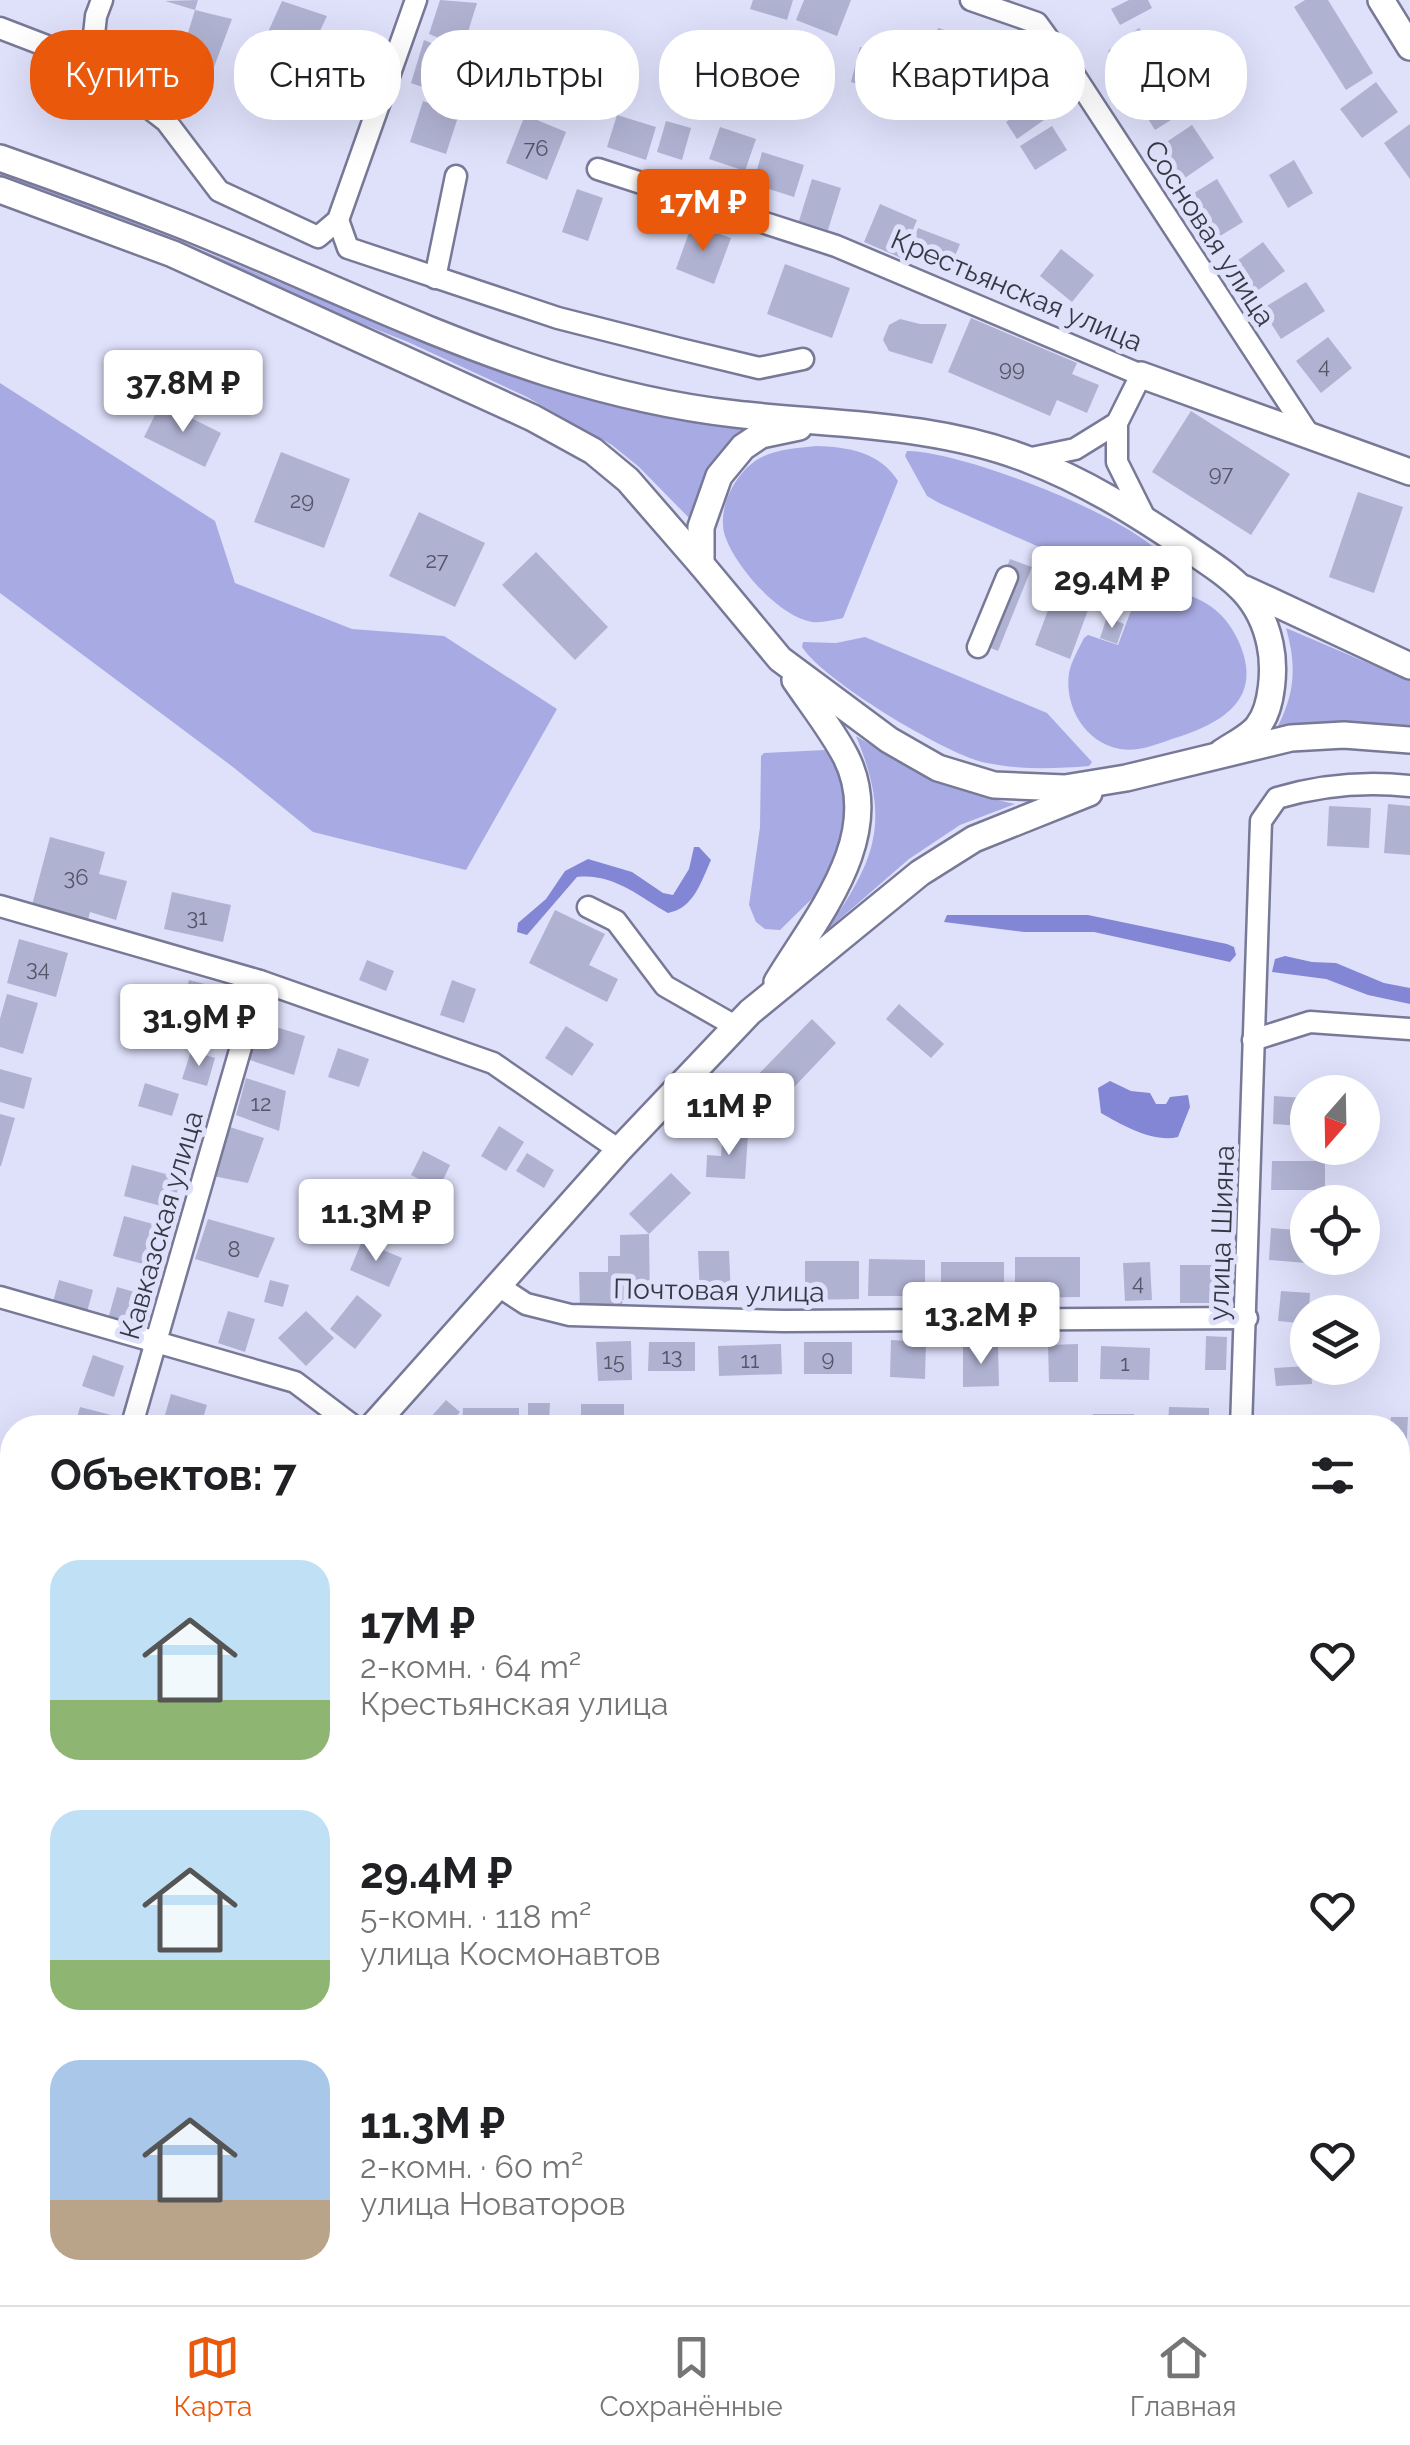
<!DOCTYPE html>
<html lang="ru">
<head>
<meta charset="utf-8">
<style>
  body { margin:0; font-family:Raleway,sans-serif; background:#f6f6f6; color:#202124; height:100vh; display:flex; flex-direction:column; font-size:38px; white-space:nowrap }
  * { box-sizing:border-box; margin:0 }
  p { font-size:32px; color:#757577 }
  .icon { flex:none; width:55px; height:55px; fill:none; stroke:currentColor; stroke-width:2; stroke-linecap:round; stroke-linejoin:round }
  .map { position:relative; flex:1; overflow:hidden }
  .details { position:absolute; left:0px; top:1415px; width:1410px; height:890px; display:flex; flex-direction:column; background:#fff; border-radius:40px 40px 0 0; box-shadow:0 10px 40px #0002 }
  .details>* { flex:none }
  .banner { position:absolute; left:30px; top:30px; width:1350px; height:90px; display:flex; gap:20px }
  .needle { width:65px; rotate:200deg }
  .buttons { position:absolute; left:1290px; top:1075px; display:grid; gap:20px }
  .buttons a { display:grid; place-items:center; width:90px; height:90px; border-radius:50%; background:#fff; box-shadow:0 10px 40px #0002; font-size:50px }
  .price { position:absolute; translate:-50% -85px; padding:0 22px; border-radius:10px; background:#fff; color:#222; font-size:32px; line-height:65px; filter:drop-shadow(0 2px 5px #0008) }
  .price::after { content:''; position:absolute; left:50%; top:60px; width:30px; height:22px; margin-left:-15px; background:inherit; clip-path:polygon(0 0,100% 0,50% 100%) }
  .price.on { background:#ea580c; color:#fff }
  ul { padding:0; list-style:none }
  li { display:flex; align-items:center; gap:30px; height:250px; padding:0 50px }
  li span { display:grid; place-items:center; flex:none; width:280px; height:200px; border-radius:30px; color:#555 }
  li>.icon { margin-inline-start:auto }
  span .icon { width:120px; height:120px; fill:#fffc; stroke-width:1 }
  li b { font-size:42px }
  h2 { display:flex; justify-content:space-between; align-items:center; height:120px; padding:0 50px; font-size:42px }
  .chip { padding:0 35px; border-radius:40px; background:#fff; box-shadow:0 10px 40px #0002; font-size:35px; line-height:90px }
  .chip.on { background:#ea580c; color:#fff }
  .tabs { display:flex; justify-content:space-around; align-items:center; height:140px; border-top:2px solid #e0e0e0; background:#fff; font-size:28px; color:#757577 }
  .tabs a { display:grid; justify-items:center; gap:5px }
  .tabs .on { color:#ea580c }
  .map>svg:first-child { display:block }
  .green { fill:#a8abe3 }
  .water { fill:#8386d5 }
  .building { fill:#b0b2d2 }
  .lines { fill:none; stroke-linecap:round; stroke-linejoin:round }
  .minor-casing { stroke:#777997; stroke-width:25 }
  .major-casing { stroke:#777997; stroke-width:30 }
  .minor { stroke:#fff; stroke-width:20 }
  .major { stroke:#fff; stroke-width:25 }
  .labels { text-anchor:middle; stroke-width:10; stroke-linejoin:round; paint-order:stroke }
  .number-label { font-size:22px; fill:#555668 }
  .street-label { font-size:28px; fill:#373845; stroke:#dfe1fb }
</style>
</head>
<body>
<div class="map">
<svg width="1410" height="2305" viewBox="0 0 1410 2305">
  <rect width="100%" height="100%" fill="#dfe1fb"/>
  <g class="green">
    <path d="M0,172C120,214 236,265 354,313C481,364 610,414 747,429C710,456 702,478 692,521L639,467L612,445L525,396L408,342L0,181Z"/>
    <path d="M0,383L215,521L235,583L352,629L444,636L557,709L466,870L313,832L233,767L0,593Z"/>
    <path d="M816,446C848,447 880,452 898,481L843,618C833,620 822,623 812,622C779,617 735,566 725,536C716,508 737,469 762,457C778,449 798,448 816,446Z"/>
    <path d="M907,451C959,450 1148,521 1172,567L1163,571L1105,576L939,503L927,496L905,456Z"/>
    <path d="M1154,590C1190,591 1219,603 1236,636C1267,697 1225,723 1172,739C1155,745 1138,752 1120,749C1085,743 1064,706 1069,673C1071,662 1079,648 1084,638L1088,635L1118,645L1137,595Z"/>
    <path d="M1286,628L1410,681V727L1373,723L1276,730C1295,694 1297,667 1286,628Z"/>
    <path d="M865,637L1047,713L1092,762L1089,766C1053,769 1017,770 982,762C941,751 824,681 802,647L803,642L836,643Z"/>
    <path d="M856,736C908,767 955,792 1015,804L960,825L909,859L826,931C877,858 891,821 856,736Z"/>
    <path d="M825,750L829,753L843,787L848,823L824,887L780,930L765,929L756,922L749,905L760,827L761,756L764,753Z"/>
    <path d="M892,2293L1027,2292L1133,2305H890Z"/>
  </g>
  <g class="water">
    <path d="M694,847H699L711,860C701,882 694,908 668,913C638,896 613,873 577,877L527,935L517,932L518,923L546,899L565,871L588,859L632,872L663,893L673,895L689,869Z"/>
    <path d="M947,915H1088L1227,944L1234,947L1236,955L1230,962L1094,932H1024L944,922Z"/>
    <path d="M1285,956L1312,962L1336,963L1384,983L1410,988V1004L1368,995L1326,979L1272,972L1275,959Z"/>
    <path d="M1110,1081L1131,1091L1150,1093L1156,1104H1166L1170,1097L1188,1095L1190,1107L1178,1137C1153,1143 1122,1125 1101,1113L1098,1088Z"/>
  </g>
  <g class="building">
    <path d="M198,0L195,10L232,19L208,83L175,74L195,10L165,1Z"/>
    <path d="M440,0L477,3L463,48L429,34Z"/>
    <path d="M753,0H793L787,20L750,9Z"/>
    <path d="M804,0H851L837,36L796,20Z"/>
    <path d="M1129,0H1148L1152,8L1120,25L1111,9Z"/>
    <path d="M1305,0H1328L1373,73L1346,90L1294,7Z"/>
    <path d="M282,1L327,16L312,48L268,32Z"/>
    <path d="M938,28L978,41L965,80L925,67Z"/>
    <path d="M1139,28L1161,57L1130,80L1108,51Z"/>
    <path d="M424,40L462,56L450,97L411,83Z"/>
    <path d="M860,47L881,53L871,88L851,82Z"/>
    <path d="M297,52L335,66L321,105L281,90Z"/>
    <path d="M1166,71L1190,108L1155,130L1132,93Z"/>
    <path d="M1027,73L1038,90L1000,114L989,98Z"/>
    <path d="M1376,82L1398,112L1362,138L1340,109Z"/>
    <path d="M1043,97L1054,113L1017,139L1006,122Z"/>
    <path d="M423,101L459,114L446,154L410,142Z"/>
    <path d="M525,115L566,132L547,180L506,163Z"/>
    <path d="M617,115L656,127L646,160L607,147Z"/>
    <path d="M666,121L691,128L682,160L657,152Z"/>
    <path d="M1410,124V179L1384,143Z"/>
    <path d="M1192,125L1214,158L1182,180L1159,147Z"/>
    <path d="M1052,126L1067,150L1035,170L1020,146Z"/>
    <path d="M720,127L756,139L745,171L709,159Z"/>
    <path d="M762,152L804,165L794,197L753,184Z"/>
    <path d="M1294,160L1313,193L1288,208L1269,175Z"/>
    <path d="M812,179L841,188L828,230L799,221Z"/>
    <path d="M1217,179L1243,222L1220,236L1194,193Z"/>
    <path d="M577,189L603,198L588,241L562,232Z"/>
    <path d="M880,204L917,220L901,258L864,242Z"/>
    <path d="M692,224L731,238L714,284L676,269Z"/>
    <path d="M918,228L960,244L948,273L907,257Z"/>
    <path d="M1263,242L1285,271L1254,293L1233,264Z"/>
    <path d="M1061,249L1094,275L1072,302L1040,276Z"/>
    <path d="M785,264L850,288L832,338L767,314Z"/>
    <path d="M1306,282L1325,311L1281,339L1262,309Z"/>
    <path d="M971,318L1077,363L1072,374L1099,385L1087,413L1057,400L1050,416L948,372Z"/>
    <path d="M900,319L920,324H947L932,364L889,351L883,340L889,325Z"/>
    <path d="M1328,337L1352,368L1321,393L1296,361Z"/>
    <path d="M161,403L221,433L205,467L144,437Z"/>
    <path d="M1191,411L1290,474L1251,535L1152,472Z"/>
    <path d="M281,452L350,479L324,548L254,522Z"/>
    <path d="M1358,492L1403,507L1374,593L1329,577Z"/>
    <path d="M419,512L485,543L455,607L389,576Z"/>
    <path d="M536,552L608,627L575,660L502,585Z"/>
    <path d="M1010,559L1032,567L998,651L976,642Z"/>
    <path d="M1053,597L1088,610L1070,659L1035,645Z"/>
    <path d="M1107,617L1124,624L1117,644L1100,638Z"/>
    <path d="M1388,804L1410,806V855L1384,853Z"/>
    <path d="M1329,806L1371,808L1369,848L1327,846Z"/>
    <path d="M50,837L105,852L99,874L127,881L116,920L90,912L88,920L32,905Z"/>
    <path d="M172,892L231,905L223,942L164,929Z"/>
    <path d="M555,910L605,934L589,965L618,979L607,1002L529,963Z"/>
    <path d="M19,939L68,953L56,997L7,983Z"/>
    <path d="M367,960L394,971L386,991L359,980Z"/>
    <path d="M189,980L228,990L220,1019L181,1009Z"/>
    <path d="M452,980L476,989L464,1023L440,1015Z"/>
    <path d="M7,994L38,1003L23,1054L0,1047V1019Z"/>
    <path d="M899,1004L944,1044L931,1058L886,1019Z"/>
    <path d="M812,1019L836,1043L777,1105L752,1081Z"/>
    <path d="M260,1022L305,1036L294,1075L247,1059Z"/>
    <path d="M566,1026L594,1044L572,1076L545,1058Z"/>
    <path d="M338,1048L369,1059L359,1087L328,1077Z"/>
    <path d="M191,1051L215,1058L207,1086L182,1079Z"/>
    <path d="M0,1069L32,1078L24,1109L0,1102Z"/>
    <path d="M246,1078L286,1091L279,1131L236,1115Z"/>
    <path d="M145,1083L179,1094L172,1116L138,1106Z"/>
    <path d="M1274,1096L1303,1098L1302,1126L1273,1124Z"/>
    <path d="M0,1114L15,1118L1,1166H0Z"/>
    <path d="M499,1126L524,1142L506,1171L481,1156Z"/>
    <path d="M230,1127L264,1138L248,1183L213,1176Z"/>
    <path d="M723,1133L748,1135L745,1179L706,1177L707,1155L721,1156Z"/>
    <path d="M423,1151L450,1165L439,1189L411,1175Z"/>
    <path d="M527,1153L554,1170L544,1188L516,1171Z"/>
    <path d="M1272,1161H1325V1190H1271Z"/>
    <path d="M132,1165L181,1178L172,1209L124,1196Z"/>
    <path d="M671,1173L691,1193L649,1234L629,1214Z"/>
    <path d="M368,1183L405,1196L407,1190L441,1201L429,1237L397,1226L399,1220L360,1207Z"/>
    <path d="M124,1216L153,1224L143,1264L113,1256Z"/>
    <path d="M208,1219L275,1238L258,1278L195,1259Z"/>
    <path d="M1271,1228L1308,1231V1258H1320L1319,1264L1269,1260Z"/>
    <path d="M649,1234L650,1300H622L623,1308L580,1309L579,1272H608V1256H620V1235Z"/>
    <path d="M362,1241L402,1258L389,1287L350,1270Z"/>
    <path d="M698,1251H729L731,1297L700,1298Z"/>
    <path d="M1015,1257H1080V1297L1015,1298Z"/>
    <path d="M869,1259L925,1260V1296H868Z"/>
    <path d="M805,1261H859V1299L805,1300Z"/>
    <path d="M941,1262H1004V1298L941,1297Z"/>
    <path d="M1150,1262L1152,1300L1125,1301L1123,1263Z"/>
    <rect x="1180" y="1265" width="49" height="38"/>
    <path d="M59,1280L93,1290L87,1312L53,1302Z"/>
    <path d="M270,1280L289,1285L283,1307L264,1302Z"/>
    <path d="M117,1287L152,1297L143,1329L108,1319Z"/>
    <path d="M1281,1291L1310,1293L1308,1324L1278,1321Z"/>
    <path d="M357,1295L382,1315L355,1349L330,1329Z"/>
    <path d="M228,1311L255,1319L245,1352L218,1343Z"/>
    <path d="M306,1311L334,1338L306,1366L278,1338Z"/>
    <path d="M1206,1336L1227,1337L1226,1370H1205Z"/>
    <path d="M891,1340L926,1342L925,1379L890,1377Z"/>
    <path d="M631,1341L632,1380L598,1381L596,1342Z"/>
    <path d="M649,1342H695V1371H648Z"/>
    <rect x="804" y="1342" width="48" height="32"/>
    <path d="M781,1344L782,1374L719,1376L718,1346Z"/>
    <path d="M1078,1344V1382H1049L1048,1345Z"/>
    <path d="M998,1346L999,1386L963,1387V1347Z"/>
    <path d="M1101,1346L1150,1348L1149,1380L1100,1379Z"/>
    <path d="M93,1355L124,1366L114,1397L82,1386Z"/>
    <path d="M1308,1366L1311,1368L1312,1384L1276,1386L1274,1368Z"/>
    <path d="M171,1394L207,1405L200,1428H183L163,1422Z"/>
    <path d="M446,1400L460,1412L446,1428H421Z"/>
    <path d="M528,1403H550L549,1422H528Z"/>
    <rect x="581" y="1404" width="43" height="24"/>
    <path d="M80,1407L119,1417L116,1428H74Z"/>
    <path d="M1169,1407L1209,1408V1428H1168Z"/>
    <path d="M463,1408H519V1428H462Z"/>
    <path d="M1093,1414H1134V1428H1094Z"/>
    <path d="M649,1416L689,1417V1428H649Z"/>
    <path d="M944,1416L989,1417L988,1428H944Z"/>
    <path d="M1391,1417H1408L1406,1455H1398V1428H1389Z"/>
    <rect x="719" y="1419" width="38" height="9"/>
    <path d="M1398,1499H1401L1404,1546H1398Z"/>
    <path d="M1398,1651L1404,1652L1406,1692H1398Z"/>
    <path d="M1398,1714L1408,1715L1410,1740H1398Z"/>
    <path d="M1398,1761L1410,1762V1790H1398Z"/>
    <path d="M1400,1944H1410V1985L1400,1984Z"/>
    <rect x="1398" y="2071" width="12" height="25"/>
    <rect x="1398" y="2112" width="12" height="26"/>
    <path d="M1398,2152L1410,2153V2177L1398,2176Z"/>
    <rect x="1398" y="2235" width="12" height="42"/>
    <path d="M56,2292H101L99,2305L55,2301Z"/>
    <path d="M173,2292H218L217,2305L171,2298Z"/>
    <path d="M600,2292H621L619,2305L599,2303Z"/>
  </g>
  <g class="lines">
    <g class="minor-casing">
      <g id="minor">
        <path d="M102,0L96,16L91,63L166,121L219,191L318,237L338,220L416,0"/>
        <path d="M971,0L1037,23L1071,70L1308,433"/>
        <path d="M0,28L91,63"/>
        <path d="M598,169L836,246L1141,375L1117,423V462L1146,520"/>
        <path d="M338,220L348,248L558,318L680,349L759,368L803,359"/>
        <path d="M435,278L456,176"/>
        <path d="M1027,459L1075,449L1117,423"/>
        <path d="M978,647L1007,577"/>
        <path d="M0,906L260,981L493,1063L619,1150"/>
        <path d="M588,907L616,921L665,986L735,1026"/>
        <path d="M1253,1040L1310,1022L1410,1029"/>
        <path d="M497,1285L526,1304L570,1315L784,1321L1247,1318"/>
        <path d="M0,1297L295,1382L356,1428"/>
        <path d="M131,1428L260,981"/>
        <path d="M1241,1428L1261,821L1277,798C1321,785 1364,781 1410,786"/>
        <path d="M1398,1477H1410"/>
        <path d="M0,1689L12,1693"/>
        <path d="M1398,1909H1410"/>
        <path d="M1225,2302L1271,2305"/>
        <path d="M149,2305L152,2292"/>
        <path d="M366,2305L368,2292"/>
        <path d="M585,2305L586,2292"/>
        <path d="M746,2305L747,2292"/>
      </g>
    </g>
    <g class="major-casing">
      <g id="major">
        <path d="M1381,0L1410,47"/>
        <path d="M0,158C60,179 120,201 179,224C303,273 422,333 548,373C609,392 672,407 735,414C833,425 935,423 1029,460C1084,481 1134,512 1183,545C1225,574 1259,591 1270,644C1275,667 1273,707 1258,726C1250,737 1232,745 1221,753"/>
        <path d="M0,190L173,254L533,418L593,451L628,480L701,564"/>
        <path d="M1141,375L1410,472"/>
        <path d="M799,427L761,435L743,447L719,476L701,527V564L780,659L889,740L938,768L994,785L1065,788L1126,778L1291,738L1344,735L1410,740"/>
        <path d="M1245,589L1410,666"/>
        <path d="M777,982C816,917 886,837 846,757C832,730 812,705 795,680"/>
        <path d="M371,1428L619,1150L750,1012L920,873L974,839L1089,793"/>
        <path d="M0,1849L12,1835"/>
        <path d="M0,2126L12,2129"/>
        <path d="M1144,2292L1225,2302"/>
      </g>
    </g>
    <use href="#minor" class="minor"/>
    <use href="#major" class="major"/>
  </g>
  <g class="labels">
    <g class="number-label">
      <text x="536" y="156">76</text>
      <text x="1324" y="373">4</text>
      <text x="1012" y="376">99</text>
      <text x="1221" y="481">97</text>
      <text x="302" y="508">29</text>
      <text x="437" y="568">27</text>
      <text x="76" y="885">36</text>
      <text x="197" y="925">31</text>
      <text x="38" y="976">34</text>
      <text x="261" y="1111">12</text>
      <text x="234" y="1257">8</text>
      <text x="1138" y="1290">4</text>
      <text x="672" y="1364">13</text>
      <text x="828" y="1366">9</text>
      <text x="750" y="1368">11</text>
      <text x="614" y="1369">15</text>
      <text x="1125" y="1371">1</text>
    </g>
    <g class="street-label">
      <text transform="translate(1210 233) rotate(57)" y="10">Сосновая улица</text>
      <text transform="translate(1017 290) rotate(23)" y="10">Крестьянская улица</text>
      <text transform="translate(161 1225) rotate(-74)" y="10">Кавказская улица</text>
      <text transform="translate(1221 1233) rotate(-88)" y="10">улица Шияна</text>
      <text transform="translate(719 1290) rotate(1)" y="10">Почтовая улица</text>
    </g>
  </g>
</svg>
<div class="buttons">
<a><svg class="needle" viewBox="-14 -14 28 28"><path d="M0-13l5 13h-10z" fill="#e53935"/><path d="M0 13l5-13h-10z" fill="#757577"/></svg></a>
<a><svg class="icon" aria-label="locate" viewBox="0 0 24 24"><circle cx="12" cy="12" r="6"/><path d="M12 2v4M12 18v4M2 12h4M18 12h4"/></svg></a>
<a><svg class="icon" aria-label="layers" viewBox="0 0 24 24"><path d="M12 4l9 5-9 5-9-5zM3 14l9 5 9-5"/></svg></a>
</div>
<b class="price on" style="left:703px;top:254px">17M ₽</b>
<b class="price" style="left:183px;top:435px">37.8M ₽</b>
<b class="price" style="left:1112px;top:631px">29.4M ₽</b>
<b class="price" style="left:199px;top:1069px">31.9M ₽</b>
<b class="price" style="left:729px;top:1158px">11M ₽</b>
<b class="price" style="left:376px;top:1264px">11.3M ₽</b>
<b class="price" style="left:981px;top:1367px">13.2M ₽</b>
<div class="banner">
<a class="chip on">Купить</a>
<a class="chip">Снять</a>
<a class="chip">Фильтры</a>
<a class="chip">Новое</a>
<a class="chip">Квартира</a>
<a class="chip">Дом</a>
</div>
<section class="details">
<h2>Объектов: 7<svg class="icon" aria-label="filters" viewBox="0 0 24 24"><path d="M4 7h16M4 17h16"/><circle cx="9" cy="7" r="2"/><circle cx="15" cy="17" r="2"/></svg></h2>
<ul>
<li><span style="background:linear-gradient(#bfe0f5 70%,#8fb573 0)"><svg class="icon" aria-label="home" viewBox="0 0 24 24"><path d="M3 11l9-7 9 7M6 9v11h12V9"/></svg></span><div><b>17M ₽</b><p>2-комн. · 64 m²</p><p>Крестьянская улица</p></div><svg class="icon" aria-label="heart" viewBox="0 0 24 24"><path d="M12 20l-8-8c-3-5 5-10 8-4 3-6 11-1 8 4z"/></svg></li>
<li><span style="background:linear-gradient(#bfe0f5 75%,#8fb573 0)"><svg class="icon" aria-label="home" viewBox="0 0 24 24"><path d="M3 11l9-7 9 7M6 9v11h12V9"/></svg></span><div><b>29.4M ₽</b><p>5-комн. · 118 m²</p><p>улица Космонавтов</p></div><svg class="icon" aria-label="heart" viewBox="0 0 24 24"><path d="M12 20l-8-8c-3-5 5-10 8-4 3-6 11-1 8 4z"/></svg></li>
<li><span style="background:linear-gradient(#a9c7e8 70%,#b9a48a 0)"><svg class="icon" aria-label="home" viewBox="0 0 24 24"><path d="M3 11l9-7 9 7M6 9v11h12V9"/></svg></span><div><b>11.3M ₽</b><p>2-комн. · 60 m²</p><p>улица Новаторов</p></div><svg class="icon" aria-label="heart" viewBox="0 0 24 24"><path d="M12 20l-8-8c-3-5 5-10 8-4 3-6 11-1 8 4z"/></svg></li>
</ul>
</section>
</div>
<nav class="tabs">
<a class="on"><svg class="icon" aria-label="map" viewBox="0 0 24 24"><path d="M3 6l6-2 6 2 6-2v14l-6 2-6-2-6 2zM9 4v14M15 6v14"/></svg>Карта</a>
<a><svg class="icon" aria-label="saved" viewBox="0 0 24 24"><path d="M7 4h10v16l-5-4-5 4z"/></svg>Сохранённые</a>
<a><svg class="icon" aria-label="home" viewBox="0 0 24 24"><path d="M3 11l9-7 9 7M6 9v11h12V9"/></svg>Главная</a>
</nav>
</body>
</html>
